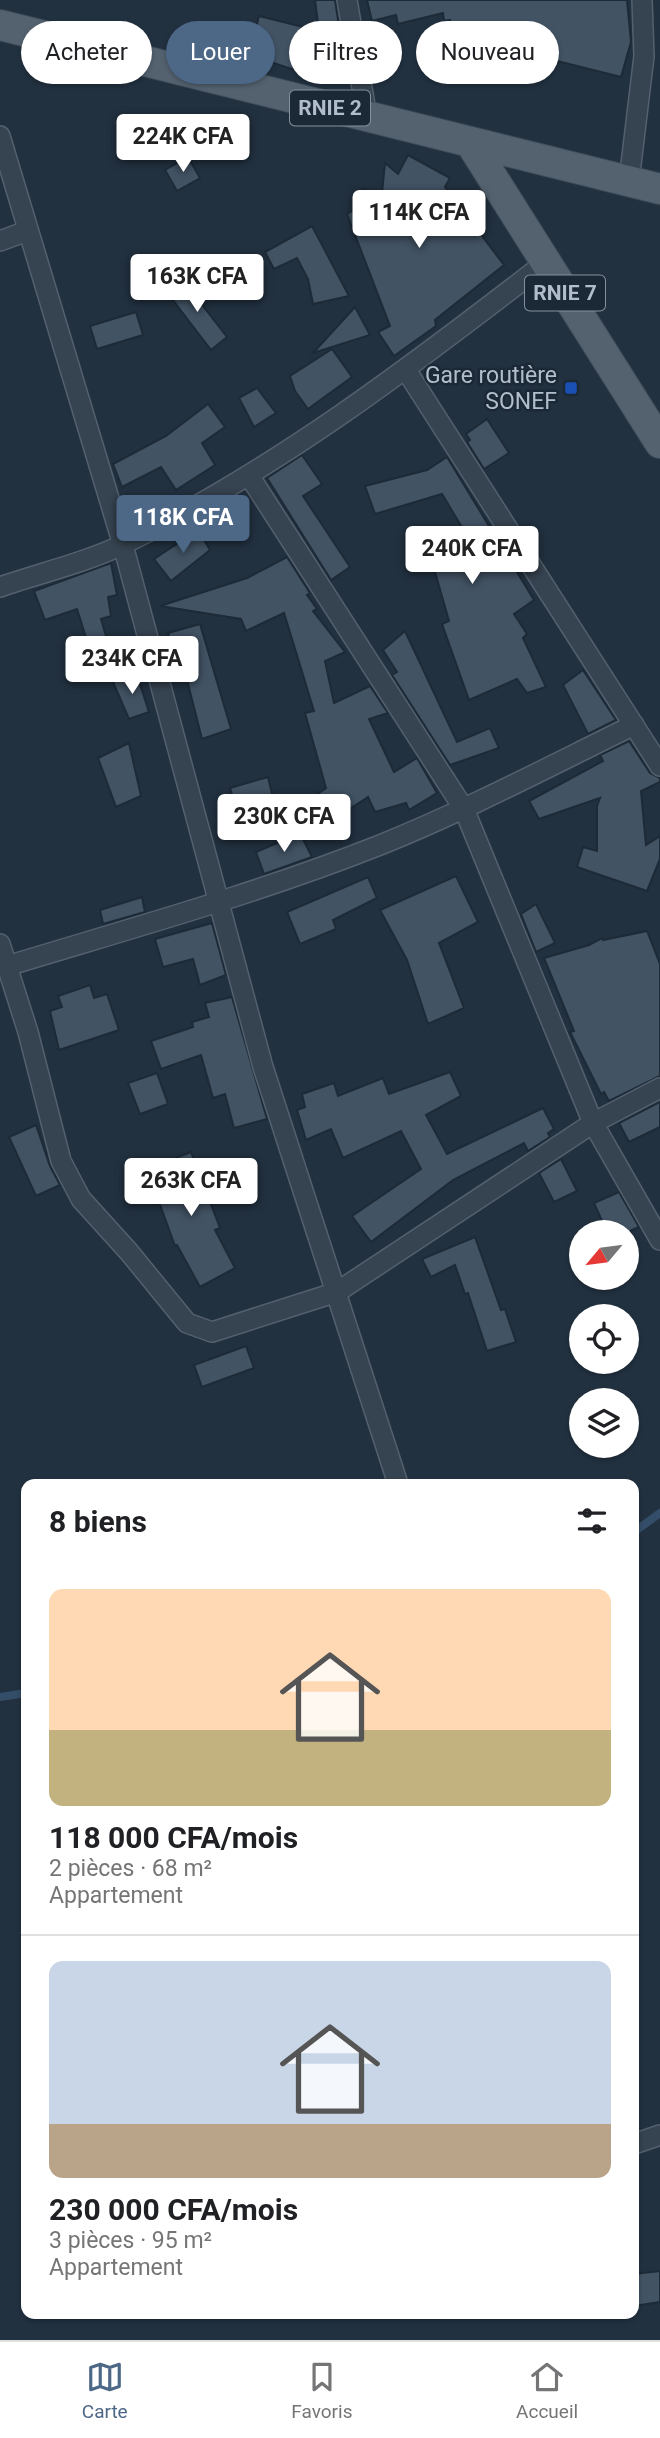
<!DOCTYPE html>
<html lang="fr">
<head>
<meta charset="utf-8">
<style>
  body { margin:0; font-family:Roboto,sans-serif; background:#f6f6f6; color:#202124; height:100vh; display:flex; flex-direction:column; font-size:26px; white-space:nowrap }
  * { box-sizing:border-box; margin:0 }
  p { font-size:23px; color:#757577 }
  .icon { flex:none; width:38px; height:38px; fill:none; stroke:currentColor; stroke-width:2; stroke-linecap:round; stroke-linejoin:round }
  .map { position:relative; flex:1; overflow:hidden }
  .sheet { position:absolute; left:21px; top:1479px; width:618px; height:840px; display:flex; flex-direction:column; background:#fff; border-radius:14px; box-shadow:0 2px 5px #0004 }
  .sheet>* { flex:none }
  .top-card { position:absolute; left:21px; top:21px; width:620px; height:63px; display:flex; gap:14px }
  .needle { width:46px; rotate:241deg }
  .fabs { position:absolute; left:569px; top:1220px; display:grid; gap:14px }
  .fabs a { display:grid; place-items:center; width:70px; height:70px; border-radius:50%; background:#fff; box-shadow:0 2px 5px #0004; font-size:35px }
  .price { position:absolute; translate:-50% -60px; padding:0 16px; border-radius:7px; background:#fff; color:#222; font-size:23px; line-height:46px; filter:drop-shadow(0 2px 4px #0008) }
  .price::after { content:''; position:absolute; left:50%; top:42px; width:21px; height:16px; margin-left:-10px; background:inherit; clip-path:polygon(0 0,100% 0,50% 100%) }
  .price.selected { background:#4d6787; color:#fff }
  ul { padding:0; list-style:none }
  li { display:grid; align-content:center; gap:14px; height:371px; padding:0 28px }
  li+li { border-top:2px solid #e0e0e0 }
  li span { display:grid; place-items:center; height:217px; border-radius:14px; color:#555 }
  li>.icon { margin-inline-start:auto }
  span .icon { width:126px; height:126px; fill:#fffc; stroke-width:1 }
  li b { font-size:30px }
  h2 { display:flex; justify-content:space-between; align-items:center; height:84px; padding:0 28px; font-size:30px }
  .chip { padding:0 24px; border-radius:32px; background:#fff; box-shadow:0 2px 5px #0004; font-size:24px; line-height:63px }
  .chip.selected { background:#4d6787; color:#fff }
  .menu { display:flex; justify-content:space-around; align-items:center; height:98px; border-top:2px solid #e0e0e0; background:#fff; font-size:19px; color:#757577 }
  .menu a { display:grid; justify-items:center; gap:4px }
  .menu .selected { color:#4d6787 }
  .map>svg:first-child { display:block }
  .lines { fill:none; stroke-linecap:round; stroke-linejoin:round }
  .stream { stroke:#344e69; stroke-width:8 }
  .building { fill:#425364; stroke:#1d2a37; stroke-width:2 }
  .minor-casing { stroke:#54606e; stroke-width:22 }
  .primary-casing { stroke:#3f4c59; stroke-width:32 }
  .minor { stroke:#364350; stroke-width:19 }
  .primary { stroke:#546270; stroke-width:30 }
  .transit-dot { fill:#1a4fb4; stroke:#1b2835; stroke-width:2.5 }
  .labels { text-anchor:middle; stroke-width:5; stroke-linejoin:round; paint-order:stroke }
  .shield { fill:#1b2835; stroke:#85909e; stroke-width:2 }
  .shield-label { font-size:21px; font-weight:bold; fill:#b2bdcb }
  .poi-label { font-size:23px; fill:#b2bdcb; stroke:#1b2835; text-anchor:end }
</style>
</head>
<body>
<div class="map">
<svg width="660" height="2340" viewBox="0 0 660 2340">
  <rect width="100%" height="100%" fill="#223140"/>
  <g class="lines">
    <g class="stream">
      <path d="M634,1532L660,1513"/>
      <path d="M0,1697L26,1693"/>
    </g>
  </g>
  <g class="building">
    <path d="M315,0H335L340,33L327,80L326,72L320,77L297,73L298,71L249,55L259,16L319,31Z"/>
    <path d="M367,0H627L631,42L621,77L549,59L552,42L478,44L477,38L456,34L457,29L449,28L450,20L444,21L443,13L398,24L396,15L372,21Z"/>
    <path d="M408,155L450,178L445,187L504,265L435,320L436,326L394,356L378,332L390,326L347,214L360,206L362,189L382,193L385,163L398,174Z"/>
    <path d="M188,157L200,178L177,191L165,170Z"/>
    <path d="M312,226L349,296L313,304L308,279L297,258L274,269L265,252Z"/>
    <path d="M182,279L227,337L211,350L166,291Z"/>
    <path d="M355,307L370,335L313,353Z"/>
    <path d="M136,312L143,335L97,349L90,326Z"/>
    <path d="M332,349L352,377L308,409L295,391L290,376Z"/>
    <path d="M257,388L276,413L254,427L239,398Z"/>
    <path d="M208,404L225,427L202,443L215,465L176,490L161,467L122,487L113,464L166,436Z"/>
    <path d="M487,419L509,453L484,469L467,442L470,440L466,434Z"/>
    <path d="M302,455L322,484L303,496L350,567L331,580L267,478Z"/>
    <path d="M447,457L534,600L514,614L527,634L523,638L546,687L527,693L517,679L469,700L442,624L449,621L433,565L439,558L436,546L469,539L442,494L375,514L365,486L427,470Z"/>
    <path d="M198,530L210,550L171,581L154,559Z"/>
    <path d="M287,557L310,593L307,595L317,609L313,611L345,652L325,661L334,703L370,686L388,713L369,719L394,772L417,758L437,793L409,810L406,803L375,812L368,797L309,836L290,813L326,788L305,713L314,711L284,613L246,631L241,619L160,606L247,578Z"/>
    <path d="M111,563L117,595L108,597L111,616L101,619L113,660L95,666L77,609L45,620L34,591Z"/>
    <path d="M200,624L231,729L202,739L185,672L178,674L168,633Z"/>
    <path d="M405,631L457,742L490,728L499,748L450,765L392,675L397,672L383,650Z"/>
    <path d="M583,670L616,720L588,734L563,685Z"/>
    <path d="M136,672L149,712L129,719L113,682Z"/>
    <path d="M629,741L650,773L660,778V782L641,791L646,845L660,836V859L647,891L577,867L583,847L597,851V806L600,798L539,819L529,801L603,761L600,755Z"/>
    <path d="M129,743L141,796L116,807L98,758Z"/>
    <path d="M268,777L274,802L237,811L230,788Z"/>
    <path d="M300,833L312,857L264,874L256,852Z"/>
    <path d="M456,876L478,922L439,943L464,1008L428,1024L407,960L380,910Z"/>
    <path d="M368,877L377,898L333,920L336,929L300,944L287,912Z"/>
    <path d="M142,897L145,912L103,924L100,910Z"/>
    <path d="M536,904L555,943L536,952L521,914Z"/>
    <path d="M212,923L226,975L200,985L193,959L163,967L155,939Z"/>
    <path d="M647,931L660,964V1076L609,1101L604,1092L601,1094L570,1032L574,1031L544,958L589,945L602,938L603,940Z"/>
    <path d="M90,985L94,998L107,994L119,1030L59,1050L50,1011L62,1007L58,996Z"/>
    <path d="M232,997L267,1119L234,1128L225,1094L213,1098L201,1055L161,1069L151,1041L193,1027L192,1022L209,1017L205,1003Z"/>
    <path d="M450,1072L461,1096L426,1115L447,1154L543,1108L554,1129L548,1133L550,1137L528,1151L524,1143L453,1180L371,1242L352,1216L421,1169L401,1131L343,1158L331,1129L306,1140L297,1110L305,1107L302,1094L334,1083L338,1096L383,1078L389,1094Z"/>
    <path d="M157,1073L168,1104L140,1114L128,1083Z"/>
    <path d="M660,1102V1127L629,1142L619,1123Z"/>
    <path d="M36,1125L50,1166L60,1185L36,1196L9,1137Z"/>
    <path d="M191,1152L220,1228L215,1230L235,1268L200,1287L177,1245L175,1246L147,1169Z"/>
    <path d="M561,1159L577,1191L554,1202L539,1173Z"/>
    <path d="M619,1192L639,1227L628,1232H607L594,1203Z"/>
    <path d="M475,1237L501,1310L505,1309L516,1342L487,1351L468,1293L465,1294L455,1265L431,1277L422,1259Z"/>
    <path d="M246,1346L254,1368L202,1387L194,1365Z"/>
    <path d="M660,2271V2302L634,2306V2274Z"/>
  </g>
  <g class="lines">
    <g class="minor-casing">
      <g id="minor">
        <path d="M347,0L367,117"/>
        <path d="M0,136L123,545L263,1067L398,1484"/>
        <path d="M629,181L644,56L642,0"/>
        <path d="M0,241L27,231"/>
        <path d="M406,370L660,766"/>
        <path d="M250,477L464,809L593,1123L660,1240"/>
        <path d="M0,587C40,573 88,562 126,543C278,468 412,366 545,263"/>
        <path d="M0,944L28,1032L61,1161L81,1199L129,1252L187,1323L212,1332L337,1292L593,1123L660,1088"/>
        <path d="M7,966C132,928 259,893 380,845C467,810 550,766 634,725"/>
        <path d="M634,2144L660,2135"/>
      </g>
    </g>
    <g class="primary-casing">
      <g id="primary">
        <path d="M0,25L660,189"/>
        <path d="M470,142L660,443"/>
      </g>
    </g>
    <use href="#minor" class="minor"/>
    <use href="#primary" class="primary"/>
  </g>
  <rect class="transit-dot" x="564" y="381" width="14" height="14" rx="3.5"/>
  <g class="labels">
    <g class="shield">
      <rect x="290" y="90.5" width="80" height="35" rx="5"/>
      <rect x="525" y="275.5" width="80" height="35" rx="5"/>
    </g>
    <g class="shield-label">
      <text x="330" y="115">RNIE 2</text>
      <text x="565" y="300">RNIE 7</text>
    </g>
    <g class="poi-label">
      <text x="557" y="383">Gare routière<tspan x="557" dy="26">SONEF</tspan></text>
    </g>
  </g>
</svg>
<div class="fabs">
<a><svg class="needle" viewBox="-14 -14 28 28"><path d="M0-13l5 13h-10z" fill="#e53935"/><path d="M0 13l5-13h-10z" fill="#757577"/></svg></a>
<a><svg class="icon" aria-label="locate" viewBox="0 0 24 24"><circle cx="12" cy="12" r="6"/><path d="M12 2v4M12 18v4M2 12h4M18 12h4"/></svg></a>
<a><svg class="icon" aria-label="layers" viewBox="0 0 24 24"><path d="M12 4l9 5-9 5-9-5zM3 14l9 5 9-5"/></svg></a>
</div>
<b class="price" style="left:183px;top:174px">224K CFA</b>
<b class="price" style="left:419px;top:250px">114K CFA</b>
<b class="price" style="left:197px;top:314px">163K CFA</b>
<b class="price selected" style="left:183px;top:555px">118K CFA</b>
<b class="price" style="left:472px;top:586px">240K CFA</b>
<b class="price" style="left:132px;top:696px">234K CFA</b>
<b class="price" style="left:284px;top:854px">230K CFA</b>
<b class="price" style="left:191px;top:1218px">263K CFA</b>
<div class="top-card">
<a class="chip">Acheter</a>
<a class="chip selected">Louer</a>
<a class="chip">Filtres</a>
<a class="chip">Nouveau</a>
</div>
<section class="sheet">
<h2>8 biens<svg class="icon" aria-label="filters" viewBox="0 0 24 24"><path d="M4 7h16M4 17h16"/><circle cx="9" cy="7" r="2"/><circle cx="15" cy="17" r="2"/></svg></h2>
<ul>
<li><span style="background:linear-gradient(#ffd9b3 65%,#c2b280 0)"><svg class="icon" aria-label="home" viewBox="0 0 24 24"><path d="M3 11l9-7 9 7M6 9v11h12V9"/></svg></span><div><b>118 000 CFA/mois</b><p>2 pièces · 68 m²</p><p>Appartement</p></div></li>
<li><span style="background:linear-gradient(#c9d6e8 75%,#b9a48a 0)"><svg class="icon" aria-label="home" viewBox="0 0 24 24"><path d="M3 11l9-7 9 7M6 9v11h12V9"/></svg></span><div><b>230 000 CFA/mois</b><p>3 pièces · 95 m²</p><p>Appartement</p></div></li>
</ul>
</section>
</div>
<nav class="menu">
<a class="selected"><svg class="icon" aria-label="map" viewBox="0 0 24 24"><path d="M3 6l6-2 6 2 6-2v14l-6 2-6-2-6 2zM9 4v14M15 6v14"/></svg>Carte</a>
<a><svg class="icon" aria-label="saved" viewBox="0 0 24 24"><path d="M7 4h10v16l-5-4-5 4z"/></svg>Favoris</a>
<a><svg class="icon" aria-label="home" viewBox="0 0 24 24"><path d="M3 11l9-7 9 7M6 9v11h12V9"/></svg>Accueil</a>
</nav>
</body>
</html>
